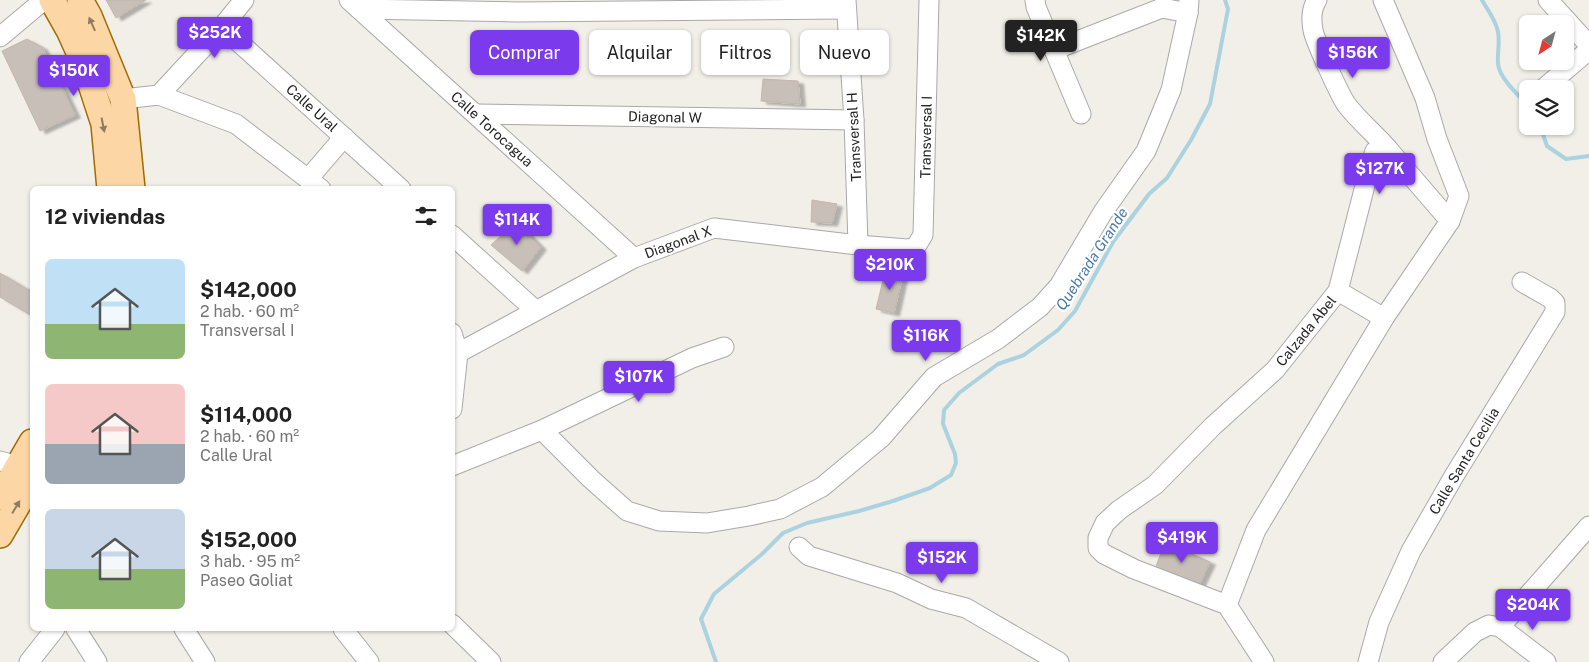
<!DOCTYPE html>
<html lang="es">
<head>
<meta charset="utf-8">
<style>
  body { margin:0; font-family:"Public Sans",sans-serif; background:#f6f6f6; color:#222; height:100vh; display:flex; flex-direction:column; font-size:19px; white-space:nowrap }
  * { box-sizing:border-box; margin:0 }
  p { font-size:16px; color:#767676 }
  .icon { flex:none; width:28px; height:28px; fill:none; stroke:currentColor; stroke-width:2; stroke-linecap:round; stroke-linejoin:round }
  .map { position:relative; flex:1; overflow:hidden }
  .sheet { position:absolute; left:30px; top:186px; width:425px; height:445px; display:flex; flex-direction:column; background:#fff; border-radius:8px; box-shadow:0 1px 4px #0004 }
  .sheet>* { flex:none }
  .banner { position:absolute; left:470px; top:30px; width:475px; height:45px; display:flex; gap:10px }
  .needle { width:32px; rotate:216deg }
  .buttons { position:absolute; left:1519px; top:15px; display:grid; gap:10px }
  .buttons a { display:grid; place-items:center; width:55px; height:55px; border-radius:8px; background:#fff; box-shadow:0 1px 4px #0004; font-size:25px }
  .price { position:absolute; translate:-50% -42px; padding:0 11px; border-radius:5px; background:#7c3aed; color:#fff; font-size:16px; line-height:32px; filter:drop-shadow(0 1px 2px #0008) }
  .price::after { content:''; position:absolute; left:50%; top:30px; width:15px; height:11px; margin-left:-8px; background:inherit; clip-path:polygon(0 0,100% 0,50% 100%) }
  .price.on { background:#222; color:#fff }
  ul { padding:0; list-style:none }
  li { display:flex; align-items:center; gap:15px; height:125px; padding:0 15px }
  li span { display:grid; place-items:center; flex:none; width:140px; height:100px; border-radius:8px; color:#555 }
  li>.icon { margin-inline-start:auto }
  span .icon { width:60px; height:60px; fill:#fffc; stroke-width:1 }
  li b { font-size:21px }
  h2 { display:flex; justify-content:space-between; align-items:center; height:60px; padding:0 15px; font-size:21px }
  .tag { padding:0 18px; border-radius:8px; background:#fff; box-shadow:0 1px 4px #0004; font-size:18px; line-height:45px }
  .tag.on { background:#7c3aed; color:#fff }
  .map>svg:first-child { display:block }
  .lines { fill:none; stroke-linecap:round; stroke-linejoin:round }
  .stream { stroke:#aad3df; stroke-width:4 }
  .building { fill:#c7bfb8; stroke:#c4b6ab; filter:url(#shadow) }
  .minor-casing { stroke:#a9a9a9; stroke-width:21 }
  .major-casing { stroke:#a06b00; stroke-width:28 }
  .minor { stroke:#fff; stroke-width:19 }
  .major { stroke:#fcd6a4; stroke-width:25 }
  .oneway { fill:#8f7c63 }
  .labels { text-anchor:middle; stroke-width:4.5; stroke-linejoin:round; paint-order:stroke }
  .street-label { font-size:14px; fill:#222; stroke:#fff }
  .water-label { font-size:15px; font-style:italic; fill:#4a7aab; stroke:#fff }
</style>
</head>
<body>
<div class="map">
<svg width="1589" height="662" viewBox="0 0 1589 662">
  <defs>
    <filter id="shadow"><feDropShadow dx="5.5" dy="3" stdDeviation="1" flood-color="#0004"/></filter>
  </defs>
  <rect width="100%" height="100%" fill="#f2efe9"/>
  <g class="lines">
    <g class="stream">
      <path d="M1482,0C1487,9 1494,18 1497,28C1501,40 1497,51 1498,63C1498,76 1518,96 1528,104"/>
      <path d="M1540,126L1547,146L1566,159L1589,156"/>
      <path d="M716,662L701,619L714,594L762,554L783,533L807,523L859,511L893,501L930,488L951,475L956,463L955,454L943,424L944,410L959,393L998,364L1024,355L1058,330L1075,311L1113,242L1149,194L1167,178L1191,140L1210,104L1228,9L1225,0"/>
    </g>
  </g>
  <g class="building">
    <path d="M106,0H146L116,18Z"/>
    <path d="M27,39L42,47L75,115L40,131L2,51Z"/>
    <path d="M763,79L798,81L800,104L761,101Z"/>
    <path d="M812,200L837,204L832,223L811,222Z"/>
    <path d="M516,222L541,247L522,271L491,245Z"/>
    <path d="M886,268L903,274L894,313L876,309Z"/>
    <path d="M0,273L32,292V316L0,297Z"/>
    <path d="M1165,542L1210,562L1199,585L1155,569Z"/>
  </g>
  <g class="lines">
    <g class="minor-casing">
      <g id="minor">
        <path d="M349,0L634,258"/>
        <path d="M846,0L854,120L858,245"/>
        <path d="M1035,0L1036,7L1081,114"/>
        <path d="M1317,0C1311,9 1311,19 1313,30C1315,41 1339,93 1346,104C1358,120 1375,134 1388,149"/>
        <path d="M1548,0L1589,45"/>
        <path d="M359,9L517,12L846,9"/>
        <path d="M222,27L401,189"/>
        <path d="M0,37L44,0"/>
        <path d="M1054,50L1162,8L1188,13"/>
        <path d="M1543,89L1589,50"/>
        <path d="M159,95L222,27L244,0"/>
        <path d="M123,99L159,95L236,124L321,189"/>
        <path d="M476,114L854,120"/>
        <path d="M308,179L344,137"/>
        <path d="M452,235L535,310"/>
        <path d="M1338,291L1384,318"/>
        <path d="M452,333L458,353L452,409"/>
        <path d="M458,353L634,258L714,228L858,245L907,249L915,248L923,235L929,0"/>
        <path d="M542,430L591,479L627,511L659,521L707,523L749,516L780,509L822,487L881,438L934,377L998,339L1040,307L1059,286L1103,212L1146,151L1171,90L1188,13L1189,0"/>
        <path d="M0,461L18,466L29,471"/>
        <path d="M452,466L542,430L692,358L724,347"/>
        <path d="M799,547L809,556L897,583L931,599L966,608L1059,662"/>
        <path d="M1227,605L1256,530L1384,318L1450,221L1459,196L1437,139L1425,98L1383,0"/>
        <path d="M452,624L491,662"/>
        <path d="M1500,627L1546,662"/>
        <path d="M76,629L97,662"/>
        <path d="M184,629L205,662"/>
        <path d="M343,629L369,662"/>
        <path d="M29,662L55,629"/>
        <path d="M1264,662L1227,605L1134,569L1104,554L1098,548V538L1105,523L1119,510L1155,485L1213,426L1275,370L1338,291L1370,166L1375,151L1381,148L1388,149L1450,221"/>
        <path d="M1368,662L1379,622L1411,551L1454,476L1555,312V303L1550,298L1522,282"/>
        <path d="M1443,662L1475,632L1489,625L1500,627L1589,526"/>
      </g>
    </g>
    <g class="major-casing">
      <g id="major">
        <path d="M52,0L69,30L84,63L104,124L110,189"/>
        <path d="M80,0L89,16L123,99L132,189"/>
        <path d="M0,497L32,442"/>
        <path d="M0,535L32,480"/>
      </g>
    </g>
    <use href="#minor" class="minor"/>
    <use href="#major" class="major"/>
  </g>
  <defs><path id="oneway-solid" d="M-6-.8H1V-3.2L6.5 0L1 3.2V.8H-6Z" transform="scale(1.25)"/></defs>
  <g class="oneway">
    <use href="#oneway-solid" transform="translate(92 24) rotate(-114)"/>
    <use href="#oneway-solid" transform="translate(103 125) rotate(79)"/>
    <use href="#oneway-solid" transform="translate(16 507) rotate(-59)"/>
  </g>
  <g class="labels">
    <g class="street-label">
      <text transform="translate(312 108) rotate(42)" y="5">Calle Ural</text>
      <text transform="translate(665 117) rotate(1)" y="5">Diagonal W</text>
      <text transform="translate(492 129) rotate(42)" y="5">Calle Torocagua</text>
      <text transform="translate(854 137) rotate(-93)" y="5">Transversal H</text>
      <text transform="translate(926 137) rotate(-89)" y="5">Transversal I</text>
      <text transform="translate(678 242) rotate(-20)" y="5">Diagonal X</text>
      <text transform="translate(1306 331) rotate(-51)" y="5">Calzada Abel</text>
      <text transform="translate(1464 461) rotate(-59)" y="5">Calle Santa Cecilia</text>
    </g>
    <g class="water-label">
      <text transform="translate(1092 259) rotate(-57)" y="5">Quebrada Grande</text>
    </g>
  </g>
</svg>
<div class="buttons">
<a><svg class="needle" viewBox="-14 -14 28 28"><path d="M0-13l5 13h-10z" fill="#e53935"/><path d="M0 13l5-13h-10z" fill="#767676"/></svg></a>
<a><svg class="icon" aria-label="layers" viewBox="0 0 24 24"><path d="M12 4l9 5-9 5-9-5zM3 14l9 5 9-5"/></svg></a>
</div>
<b class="price" style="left:215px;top:59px">$252K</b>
<b class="price on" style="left:1041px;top:62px">$142K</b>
<b class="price" style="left:1353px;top:79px">$156K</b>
<b class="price" style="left:74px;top:97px">$150K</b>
<b class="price" style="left:1380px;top:195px">$127K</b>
<b class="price" style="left:517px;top:246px">$114K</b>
<b class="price" style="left:890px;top:291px">$210K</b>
<b class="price" style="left:926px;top:362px">$116K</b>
<b class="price" style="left:639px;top:403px">$107K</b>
<b class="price" style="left:1182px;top:564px">$419K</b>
<b class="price" style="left:942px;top:584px">$152K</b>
<b class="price" style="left:1533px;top:631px">$204K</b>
<div class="banner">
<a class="tag on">Comprar</a>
<a class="tag">Alquilar</a>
<a class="tag">Filtros</a>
<a class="tag">Nuevo</a>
</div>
<section class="sheet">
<h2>12 viviendas<svg class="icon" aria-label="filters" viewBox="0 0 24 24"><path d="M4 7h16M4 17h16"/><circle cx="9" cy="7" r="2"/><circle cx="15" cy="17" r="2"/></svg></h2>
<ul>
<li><span style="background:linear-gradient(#bfe0f5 65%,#8fb573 0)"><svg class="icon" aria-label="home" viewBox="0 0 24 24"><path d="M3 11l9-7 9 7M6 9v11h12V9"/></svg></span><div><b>$142,000</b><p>2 hab. · 60 m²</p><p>Transversal I</p></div></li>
<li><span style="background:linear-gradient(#f6c9c9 60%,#9aa5b1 0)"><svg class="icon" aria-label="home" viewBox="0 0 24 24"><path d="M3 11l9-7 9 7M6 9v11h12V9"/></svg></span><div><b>$114,000</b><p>2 hab. · 60 m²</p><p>Calle Ural</p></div></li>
<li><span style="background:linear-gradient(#c9d6e8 60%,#8fb573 0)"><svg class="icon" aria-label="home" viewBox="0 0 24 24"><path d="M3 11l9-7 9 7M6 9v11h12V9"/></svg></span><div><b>$152,000</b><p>3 hab. · 95 m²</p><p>Paseo Goliat</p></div></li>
</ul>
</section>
</div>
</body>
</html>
